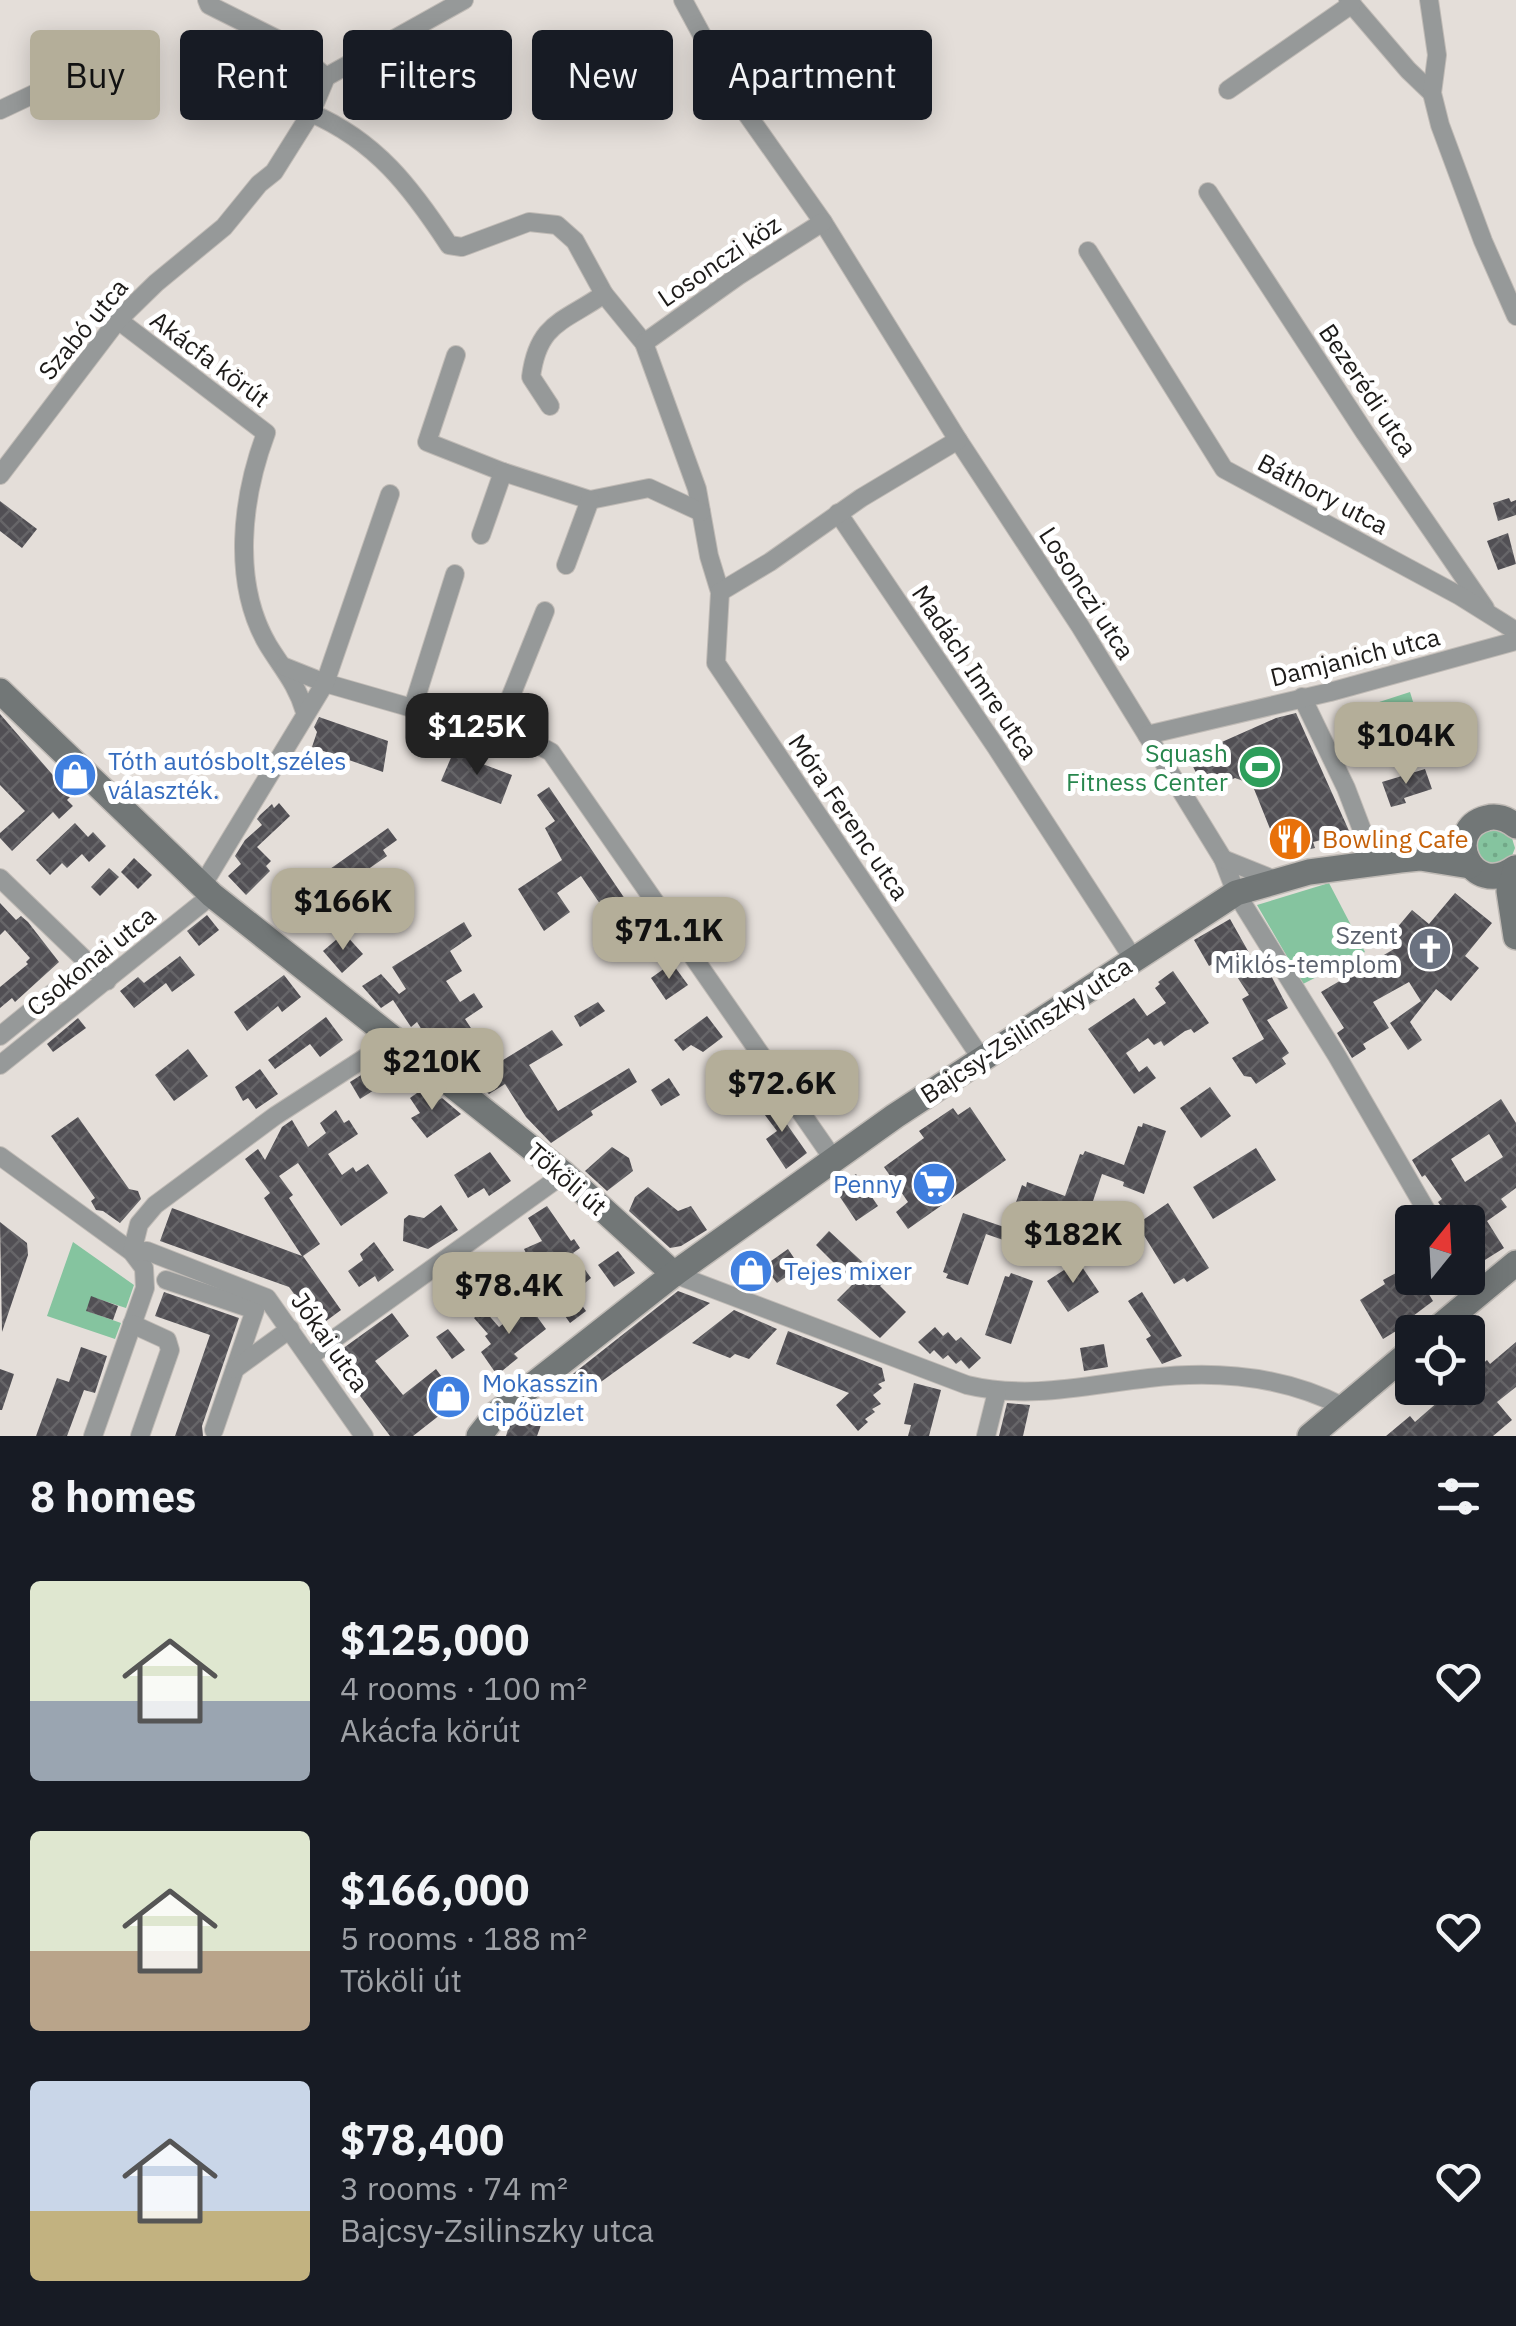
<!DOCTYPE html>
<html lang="en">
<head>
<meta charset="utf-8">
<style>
  body { margin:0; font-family:"IBM Plex Sans",sans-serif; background:#242831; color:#f1f3f6; height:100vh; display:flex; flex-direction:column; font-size:38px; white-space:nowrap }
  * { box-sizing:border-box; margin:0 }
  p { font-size:32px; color:#9ea1a6 }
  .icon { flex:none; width:55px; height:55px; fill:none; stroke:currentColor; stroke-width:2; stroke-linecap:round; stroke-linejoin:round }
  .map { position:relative; height:1436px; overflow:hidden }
  .sheet { display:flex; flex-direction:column; background:#171b24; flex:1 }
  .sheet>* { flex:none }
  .hud { position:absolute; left:30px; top:30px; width:1000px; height:90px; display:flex; gap:20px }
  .needle { width:65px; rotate:18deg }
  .buttons { position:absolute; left:1395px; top:1205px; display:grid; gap:20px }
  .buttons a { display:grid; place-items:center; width:90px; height:90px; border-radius:10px; background:#171b24; box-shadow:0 5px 25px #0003; font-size:50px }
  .price { position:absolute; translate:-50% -85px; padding:0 22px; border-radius:20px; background:#b4ae99; color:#111; font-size:32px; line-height:65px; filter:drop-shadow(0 2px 5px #0008) }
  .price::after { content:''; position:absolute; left:50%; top:60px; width:30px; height:22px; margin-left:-15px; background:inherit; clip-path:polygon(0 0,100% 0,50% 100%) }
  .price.selected { background:#222; color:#fff }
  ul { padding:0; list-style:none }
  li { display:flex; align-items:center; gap:30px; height:250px; padding:0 30px }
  li span { display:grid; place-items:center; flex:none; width:280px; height:200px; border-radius:10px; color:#555 }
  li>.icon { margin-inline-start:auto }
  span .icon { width:120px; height:120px; fill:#fffc; stroke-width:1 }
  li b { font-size:42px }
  h2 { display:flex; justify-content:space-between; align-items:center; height:120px; padding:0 30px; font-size:42px }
  .tag { padding:0 35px; border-radius:10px; background:#171b24; box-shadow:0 5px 25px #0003; font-size:35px; line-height:90px }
  .tag.selected { background:#b4ae99; color:#111 }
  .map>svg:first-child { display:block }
  .grass { fill:url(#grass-dots) }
  .park { fill:#85c49f }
  .building { fill:url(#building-cross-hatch); fill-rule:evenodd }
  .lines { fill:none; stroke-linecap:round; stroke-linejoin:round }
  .street-casing { stroke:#c0bbb6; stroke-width:20 }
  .secondary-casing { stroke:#c0bbb6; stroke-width:28 }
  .street { stroke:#969999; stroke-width:18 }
  .secondary { stroke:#727777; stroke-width:25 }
  .labels { text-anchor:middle; stroke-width:10; stroke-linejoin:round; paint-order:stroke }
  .street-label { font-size:25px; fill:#1d1b19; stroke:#fff }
  .leisure-label { font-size:25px; fill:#27864d; stroke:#fff; text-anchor:end }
  .shop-label { font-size:25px; fill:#366cbe; stroke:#fff; text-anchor:start }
  .food-label { font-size:25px; fill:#c56008; stroke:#fff; text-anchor:start }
  .worship-label { font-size:25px; fill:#5b616d; stroke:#fff; text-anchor:end }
</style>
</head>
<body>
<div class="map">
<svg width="1516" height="1436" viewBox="0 0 1516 1436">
  <defs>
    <pattern id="grass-dots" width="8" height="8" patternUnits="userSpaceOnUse" patternTransform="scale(2.5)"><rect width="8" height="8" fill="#85c49f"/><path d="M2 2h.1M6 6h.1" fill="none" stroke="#72a888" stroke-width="1.8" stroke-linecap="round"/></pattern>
    <pattern id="building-cross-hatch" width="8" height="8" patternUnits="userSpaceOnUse" patternTransform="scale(2.5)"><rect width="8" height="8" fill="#514f54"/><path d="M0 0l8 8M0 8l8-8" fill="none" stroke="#666568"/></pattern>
  </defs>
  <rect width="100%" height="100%" fill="#e4ded9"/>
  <path class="grass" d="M1493,826L1511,835L1515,848L1510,861L1485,868L1472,840Z"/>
  <g class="park">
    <path d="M1410,692L1422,731L1352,753L1339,715Z"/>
    <path d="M1329,883L1365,952L1303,984L1257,905Z"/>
    <path d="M73,1242L134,1285L126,1308L92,1297L87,1311L121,1323L115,1339L47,1316Z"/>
  </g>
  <g class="building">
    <path d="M1509,498L1511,502L1516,500V515L1498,521L1493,503Z"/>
    <path d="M0,501L37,529L22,548L0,531Z"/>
    <path d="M1508,533L1516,564L1498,570L1487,541Z"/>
    <path d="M1296,713L1350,833L1313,842L1315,848L1281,856L1252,784L1235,778L1206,792L1188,757L1276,718Z"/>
    <path d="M0,714L71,796L67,800L73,806L59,819L53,812L12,851L0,838V833L25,811L0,785Z"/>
    <path d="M319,717L388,741L383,772L312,747L317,732L314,727Z"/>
    <path d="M453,753L512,775L501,804L441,781Z"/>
    <path d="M1425,769L1432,789L1404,798L1406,803L1391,807L1382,782Z"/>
    <path d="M549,787L640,921L661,946H651L637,958L581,876L557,893L570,912L544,931L518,889L562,860L545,828L555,821L537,795Z"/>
    <path d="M279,803L290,816L257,847L271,861L266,866L270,871L246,895L228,876L241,864L235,856L245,840L262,825L257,819L260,815L272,804L274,808Z"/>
    <path d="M75,823L88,837L93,832L106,846L89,862L82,854L67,868L62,863L50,875L36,860Z"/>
    <path d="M388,828L397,840L383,850L387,856L314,907L318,911L297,927L279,905Z"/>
    <path d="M134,858L152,875L138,889L121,872Z"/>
    <path d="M109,868L119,877L100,896L91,887Z"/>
    <path d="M1455,893L1492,923L1465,956L1479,968L1451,1001L1436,989L1410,1022L1422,1040L1408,1050L1390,1023L1421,1001L1409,982L1373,1002L1389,1028L1363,1044L1366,1049L1352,1058L1337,1033L1344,1028L1321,992L1394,949L1385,942L1412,910L1429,924Z"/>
    <path d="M0,903L16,920L21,916L28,922L59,962L15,1002L12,998L0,1008V987L28,964L26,962L30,958L5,930L0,935Z"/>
    <path d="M207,915L219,930L199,946L187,931Z"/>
    <path d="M1230,919L1252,958L1259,953L1288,1008L1267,1020L1289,1053L1282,1058L1286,1064L1256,1084L1251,1077L1244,1076L1232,1058L1264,1039L1242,999L1249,995L1224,957L1209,966L1194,940Z"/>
    <path d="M464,922L472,936L450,951L462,971L446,981L460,1002L474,993L483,1007L465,1019L495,1065L552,1030L563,1045L529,1065L558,1111L629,1068L637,1082L591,1111L593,1115L551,1143L526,1117L505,1084L489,1094L480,1087L469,1067L465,1070L442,1034L430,1043L417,1022L411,1027L393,1000L381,1008L362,986L381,974L399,994L406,989L392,967Z"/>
    <path d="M344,933L363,954L342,973L323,951Z"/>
    <path d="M180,956L195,975L172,992L166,983L134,1008L120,991L138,977L144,983Z"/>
    <path d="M672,963L688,985L666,1000L651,978Z"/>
    <path d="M1173,971L1209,1023L1194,1033L1191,1029L1185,1031L1164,1046L1161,1041L1154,1045L1148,1038L1126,1053L1139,1072L1147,1066L1156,1078L1134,1094L1088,1029L1134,998L1147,1016L1166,1003L1155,988L1160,984L1158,982Z"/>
    <path d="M284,975L301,997L282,1012L278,1006L247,1031L234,1012Z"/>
    <path d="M598,1002L605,1011L580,1027L574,1016Z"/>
    <path d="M707,1016L723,1037L703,1052L691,1045L683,1051L674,1040Z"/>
    <path d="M326,1017L343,1040L320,1057L310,1044L275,1069L268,1060Z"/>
    <path d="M78,1018L86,1028L53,1052L47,1044Z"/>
    <path d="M188,1049L208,1076L174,1101L155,1075Z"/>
    <path d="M382,1062L393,1078L360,1099L350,1082Z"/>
    <path d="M260,1069L278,1094L256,1109L248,1098L243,1101L235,1087Z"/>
    <path d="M669,1078L680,1095L661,1106L651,1090Z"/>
    <path d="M1210,1087L1231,1116L1201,1138L1180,1108Z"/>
    <path d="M424,1088L434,1103L442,1098L461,1114L427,1138L411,1118L420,1113L410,1098Z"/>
    <path d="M772,1096L783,1110L779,1113L807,1153L786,1169L766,1139L777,1131L758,1106Z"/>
    <path d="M1501,1099L1516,1123V1188L1501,1199L1507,1207L1487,1221L1504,1248L1480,1263L1468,1245V1222H1452L1438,1202L1442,1199L1425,1175L1422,1177L1412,1160ZM1489,1134L1503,1157L1465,1182L1451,1159Z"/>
    <path d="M970,1107L1006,1160L908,1229L896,1212L908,1202L884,1167L924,1138L919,1131L953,1108L958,1115Z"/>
    <path d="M336,1110L344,1123L349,1120L358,1134L328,1154L342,1175L353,1167L356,1172L368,1164L388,1193L341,1226L298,1163L279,1176L293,1195L289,1198L320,1244L303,1256L341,1310L318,1327L289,1287L160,1241L172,1208L302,1256L264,1198L270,1193L245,1159L258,1149L265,1160L282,1127L292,1120L308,1147L326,1133L320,1123Z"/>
    <path d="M78,1117L129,1189L138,1191L141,1199L120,1223L103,1211L96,1210L91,1201L95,1198L51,1136Z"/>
    <path d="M1143,1123L1166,1131L1144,1194L1123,1186L1124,1182L1102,1174L1086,1222L1044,1208L1028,1254L1007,1246L1009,1242L986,1234L968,1285L946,1278L948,1274L943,1272L963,1213L1007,1228L1022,1185L1026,1187L1027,1182L1065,1196L1080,1154L1083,1155L1085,1151L1124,1165L1138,1126L1142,1127Z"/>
    <path d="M612,1147L629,1158L633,1171L607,1191L585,1171Z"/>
    <path d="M1256,1148L1276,1180L1213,1219L1193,1187Z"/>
    <path d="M490,1152L511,1181L489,1196L484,1188L468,1198L454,1175Z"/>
    <path d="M856,1174L878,1206L856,1221L834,1188Z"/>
    <path d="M648,1187L678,1211L691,1206L707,1230L681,1246L670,1248L629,1211L635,1197Z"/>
    <path d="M1168,1203L1209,1268L1187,1282L1184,1278L1174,1284L1137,1224Z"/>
    <path d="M441,1205L458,1230L428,1249L403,1241L404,1219L409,1215L424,1218Z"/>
    <path d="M547,1206L571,1241L574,1239L580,1248L573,1253L591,1278L573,1293L586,1311L570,1323L548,1292L569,1275L551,1252L530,1261L524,1249L542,1241L528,1218Z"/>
    <path d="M0,1222L27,1243L28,1255L2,1332Z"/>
    <path d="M829,1231L884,1282L880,1286L906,1312L880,1338L837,1300L854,1283L816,1245Z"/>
    <path d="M374,1242L394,1270L378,1282L375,1276L359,1287L348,1271L363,1260L360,1254Z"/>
    <path d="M788,1249L800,1267L777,1283L764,1266Z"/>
    <path d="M618,1251L635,1273L614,1287L598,1265Z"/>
    <path d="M474,1254L478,1255L484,1263L481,1267L491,1281L469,1295L452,1270Z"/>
    <path d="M1078,1261L1099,1292L1068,1312L1047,1281Z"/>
    <path d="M1412,1270V1278H1419L1433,1301L1405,1322L1406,1325L1383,1339L1360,1300L1385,1284L1383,1280L1396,1273L1398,1276Z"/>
    <path d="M1011,1273L1033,1281L1011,1344L985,1335L1005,1276L1009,1277Z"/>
    <path d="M678,1291L710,1303L598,1384L574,1383L569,1377Z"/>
    <path d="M164,1292L239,1318L202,1426L203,1436H175L210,1335L155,1316Z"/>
    <path d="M1142,1292L1182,1356L1162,1364L1146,1339L1151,1336L1128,1301Z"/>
    <path d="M91,1296L118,1306L113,1320L86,1311Z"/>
    <path d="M528,1304L546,1329L514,1354L518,1358L497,1375L481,1352L491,1344L485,1336L488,1334L474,1318L484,1310L499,1327Z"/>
    <path d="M734,1310L777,1329L749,1359L735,1354L730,1358L692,1343Z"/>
    <path d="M392,1313L409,1336L375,1361L403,1395L436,1369L459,1400L413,1436H390L331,1357Z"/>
    <path d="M935,1327L943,1336L948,1332L956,1341L961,1337L981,1358L969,1369L961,1360L956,1364L948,1355L943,1359L934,1350L930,1354L918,1342Z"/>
    <path d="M448,1329L465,1350L452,1359L436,1337Z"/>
    <path d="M788,1331L882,1368L885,1381L878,1384L882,1388L873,1395L881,1404L872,1409L875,1412L865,1419L868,1422L858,1431L836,1405L849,1393L776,1364Z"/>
    <path d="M1516,1342V1387L1497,1402L1512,1420L1493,1436H1386L1410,1416L1415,1422L1439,1401L1434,1396L1444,1388H1468V1377L1487,1360L1490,1364Z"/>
    <path d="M1104,1344L1108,1367L1084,1371L1080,1348Z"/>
    <path d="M81,1347L107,1356L95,1393L84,1390L67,1436H36L57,1378L69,1382Z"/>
    <path d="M0,1369L14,1374L2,1410H0Z"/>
    <path d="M914,1383L941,1390L929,1436H908L911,1425L904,1424Z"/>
    <path d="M1007,1403L1030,1405L1023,1436H999Z"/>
    <path d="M518,1417L541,1425L537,1436H506L510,1423Z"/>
  </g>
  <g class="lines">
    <g class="street-casing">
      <g id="street">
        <path d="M207,0L209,5L289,45L326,77"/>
        <path d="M683,0L737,100L823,222L958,440L1080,626L1223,859L1236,893L1337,1056L1433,1222"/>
        <path d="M1348,0L1408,70L1432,93"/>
        <path d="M1429,0L1437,55L1432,93L1440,125L1483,241L1516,316"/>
        <path d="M1228,90L1352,4"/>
        <path d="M0,110L55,84"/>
        <path d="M311,113C376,141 411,187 449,245L462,247L529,222L557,225L575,241L604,294L644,343L697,489L709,556L720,592L716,663L981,1058"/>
        <path d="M1208,192L1365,433L1485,608"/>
        <path d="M1088,251L1224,469L1460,596L1516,631"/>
        <path d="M118,320L266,433C242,497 231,582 268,645C282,668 297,684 305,712"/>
        <path d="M644,343L738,276L823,222"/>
        <path d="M456,355L427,442L503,472"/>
        <path d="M550,406L531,377C538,322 564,322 604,294"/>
        <path d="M0,475L118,320L156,283L224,227L259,184L274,172L311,113L326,77L464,0"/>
        <path d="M838,513L996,747L1134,960"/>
        <path d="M481,535L503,472L590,500L649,488L701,512"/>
        <path d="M566,565L590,500"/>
        <path d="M720,592L770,562L861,498L958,440"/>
        <path d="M285,667L325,683L534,743L551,752L834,1160"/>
        <path d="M1302,697L1346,788L1375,864"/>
        <path d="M413,707L455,574"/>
        <path d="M496,733L545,611"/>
        <path d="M1147,735L1330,692L1516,641"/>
        <path d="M1223,859L1275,880"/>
        <path d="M0,878L107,981"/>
        <path d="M202,886L325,683L390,494"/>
        <path d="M0,1036L89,964"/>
        <path d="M0,1065L212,895"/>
        <path d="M0,1156L132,1252L144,1268L145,1288L93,1436"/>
        <path d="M674,1274L967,1385C1030,1400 1087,1385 1149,1378C1215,1370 1284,1376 1344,1407"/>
        <path d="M166,1280L255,1310L214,1430"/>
        <path d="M132,1324L167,1340L170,1350L140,1436"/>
        <path d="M309,1357L564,1174"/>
        <path d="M235,1369L290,1329"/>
        <path d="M364,1436L267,1298L147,1251L132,1252L139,1224L155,1205L275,1116L394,1039"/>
        <path d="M986,1436L997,1392"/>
      </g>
    </g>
    <g class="secondary-casing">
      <g id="secondary">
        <path d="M0,691L212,895L564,1174L674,1274"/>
        <path d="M1515,868C1470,900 1442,829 1487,818C1498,815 1507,819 1516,826"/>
        <path d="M1516,868L1509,891L1516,937"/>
        <path d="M1433,1332L1516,1263"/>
        <path d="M479,1436L497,1413L674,1274L895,1116L1236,893L1309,872L1400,860L1420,858L1470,866"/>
        <path d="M1310,1436L1412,1350"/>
      </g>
    </g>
    <use href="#street" class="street"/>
    <use href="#secondary" class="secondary"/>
  </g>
  <defs>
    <g id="stadium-disc" transform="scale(2.25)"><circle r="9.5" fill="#2e9e5b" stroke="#fff"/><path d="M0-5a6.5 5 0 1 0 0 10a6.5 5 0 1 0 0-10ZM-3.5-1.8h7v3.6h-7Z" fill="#fff"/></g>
    <g id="shop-disc" transform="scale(2.25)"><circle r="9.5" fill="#3f7fe0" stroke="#fff"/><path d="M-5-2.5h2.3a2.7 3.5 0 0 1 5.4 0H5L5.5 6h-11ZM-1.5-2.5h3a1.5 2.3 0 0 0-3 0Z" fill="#fff"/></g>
    <g id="restaurant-disc" transform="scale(2.25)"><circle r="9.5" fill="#e8710a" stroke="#fff"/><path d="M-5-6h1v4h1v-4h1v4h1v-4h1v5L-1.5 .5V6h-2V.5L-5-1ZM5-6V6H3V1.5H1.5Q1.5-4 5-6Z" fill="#fff"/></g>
    <g id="church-disc" transform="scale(2.25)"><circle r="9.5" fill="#6b7280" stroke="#fff"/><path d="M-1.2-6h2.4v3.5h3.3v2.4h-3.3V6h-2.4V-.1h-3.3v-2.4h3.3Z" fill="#fff"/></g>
    <g id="supermarket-disc" transform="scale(2.25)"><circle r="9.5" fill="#3f7fe0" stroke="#fff"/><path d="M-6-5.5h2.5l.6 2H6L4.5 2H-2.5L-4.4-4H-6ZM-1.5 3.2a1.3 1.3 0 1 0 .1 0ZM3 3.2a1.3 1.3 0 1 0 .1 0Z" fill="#fff"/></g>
  </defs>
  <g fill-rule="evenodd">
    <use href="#stadium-disc" x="1260" y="767"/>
    <use href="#shop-disc" x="75" y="775"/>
    <use href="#restaurant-disc" x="1290" y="839"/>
    <use href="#church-disc" x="1430" y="949"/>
    <use href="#supermarket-disc" x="934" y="1184"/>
    <use href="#shop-disc" x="751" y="1271"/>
    <use href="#shop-disc" x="449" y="1397"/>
  </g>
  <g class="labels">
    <g class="street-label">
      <text transform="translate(719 261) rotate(-34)" y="9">Losonczi köz</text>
      <text transform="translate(83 329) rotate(-50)" y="9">Szabó utca</text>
      <text transform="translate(210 359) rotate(37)" y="9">Akácfa körút</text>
      <text transform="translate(1368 390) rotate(56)" y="9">Bezerédi utca</text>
      <text transform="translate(1323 494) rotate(28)" y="9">Báthory utca</text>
      <text transform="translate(1087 593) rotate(57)" y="9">Losonczi utca</text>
      <text transform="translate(1355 657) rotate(-14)" y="9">Damjanich utca</text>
      <text transform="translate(975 672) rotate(56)" y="9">Madách Imre utca</text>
      <text transform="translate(849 817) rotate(56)" y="9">Móra Ferenc utca</text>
      <text transform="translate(91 961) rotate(-39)" y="9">Csokonai utca</text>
      <text transform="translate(1026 1030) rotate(-33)" y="9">Bajcsy-Zsilinszky utca</text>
      <text transform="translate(567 1179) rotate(41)" y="9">Tököli út</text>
      <text transform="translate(330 1342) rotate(55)" y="9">Jókai utca</text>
    </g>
    <g class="leisure-label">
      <text x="1228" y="762">Squash<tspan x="1228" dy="29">Fitness Center</tspan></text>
    </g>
    <g class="shop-label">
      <text x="108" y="770">Tóth autósbolt,széles<tspan x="108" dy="29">választék.</tspan></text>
      <text x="902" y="1193" text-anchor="end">Penny</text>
      <text x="784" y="1280">Tejes mixer</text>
      <text x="482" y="1392">Mokasszin<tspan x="482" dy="29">cipőüzlet</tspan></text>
    </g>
    <g class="food-label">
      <text x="1322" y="848">Bowling Cafe</text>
    </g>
    <g class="worship-label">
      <text x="1398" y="944">Szent<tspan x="1398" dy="29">Miklós-templom</tspan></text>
    </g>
  </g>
</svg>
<div class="buttons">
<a><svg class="needle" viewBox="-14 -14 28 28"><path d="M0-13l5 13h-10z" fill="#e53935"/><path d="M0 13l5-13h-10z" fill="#9ea1a6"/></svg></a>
<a><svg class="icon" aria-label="locate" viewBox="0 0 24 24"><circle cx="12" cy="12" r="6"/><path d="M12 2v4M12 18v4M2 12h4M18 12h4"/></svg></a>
</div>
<b class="price selected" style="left:477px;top:778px">$125K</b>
<b class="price" style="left:1406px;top:787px">$104K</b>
<b class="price" style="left:343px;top:953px">$166K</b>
<b class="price" style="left:669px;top:982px">$71.1K</b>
<b class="price" style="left:432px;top:1113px">$210K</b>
<b class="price" style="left:782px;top:1135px">$72.6K</b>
<b class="price" style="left:1073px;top:1286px">$182K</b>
<b class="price" style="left:509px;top:1337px">$78.4K</b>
<div class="hud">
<a class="tag selected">Buy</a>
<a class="tag">Rent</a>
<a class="tag">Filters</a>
<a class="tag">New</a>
<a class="tag">Apartment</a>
</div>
</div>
<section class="sheet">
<h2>8 homes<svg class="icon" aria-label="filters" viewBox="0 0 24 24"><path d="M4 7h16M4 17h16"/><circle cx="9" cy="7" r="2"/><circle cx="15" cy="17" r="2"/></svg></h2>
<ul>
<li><span style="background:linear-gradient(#dfe7d0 60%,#9aa5b1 0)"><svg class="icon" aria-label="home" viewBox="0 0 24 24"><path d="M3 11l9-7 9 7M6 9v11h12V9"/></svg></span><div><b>$125,000</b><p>4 rooms · 100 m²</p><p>Akácfa körút</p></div><svg class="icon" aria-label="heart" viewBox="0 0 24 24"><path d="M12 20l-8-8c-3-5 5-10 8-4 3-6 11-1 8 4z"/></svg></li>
<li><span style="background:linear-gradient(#dfe7d0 60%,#b9a48a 0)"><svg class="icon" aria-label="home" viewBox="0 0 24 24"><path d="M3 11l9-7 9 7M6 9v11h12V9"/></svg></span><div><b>$166,000</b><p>5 rooms · 188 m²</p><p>Tököli út</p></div><svg class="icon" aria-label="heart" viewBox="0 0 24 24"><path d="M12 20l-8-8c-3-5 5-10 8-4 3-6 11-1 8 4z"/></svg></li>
<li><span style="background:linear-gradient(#c9d6e8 65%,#c2b280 0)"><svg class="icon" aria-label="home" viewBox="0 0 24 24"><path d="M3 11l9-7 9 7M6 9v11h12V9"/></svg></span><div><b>$78,400</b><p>3 rooms · 74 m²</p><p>Bajcsy-Zsilinszky utca</p></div><svg class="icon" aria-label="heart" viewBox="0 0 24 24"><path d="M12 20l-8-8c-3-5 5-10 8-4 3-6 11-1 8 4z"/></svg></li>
</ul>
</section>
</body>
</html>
